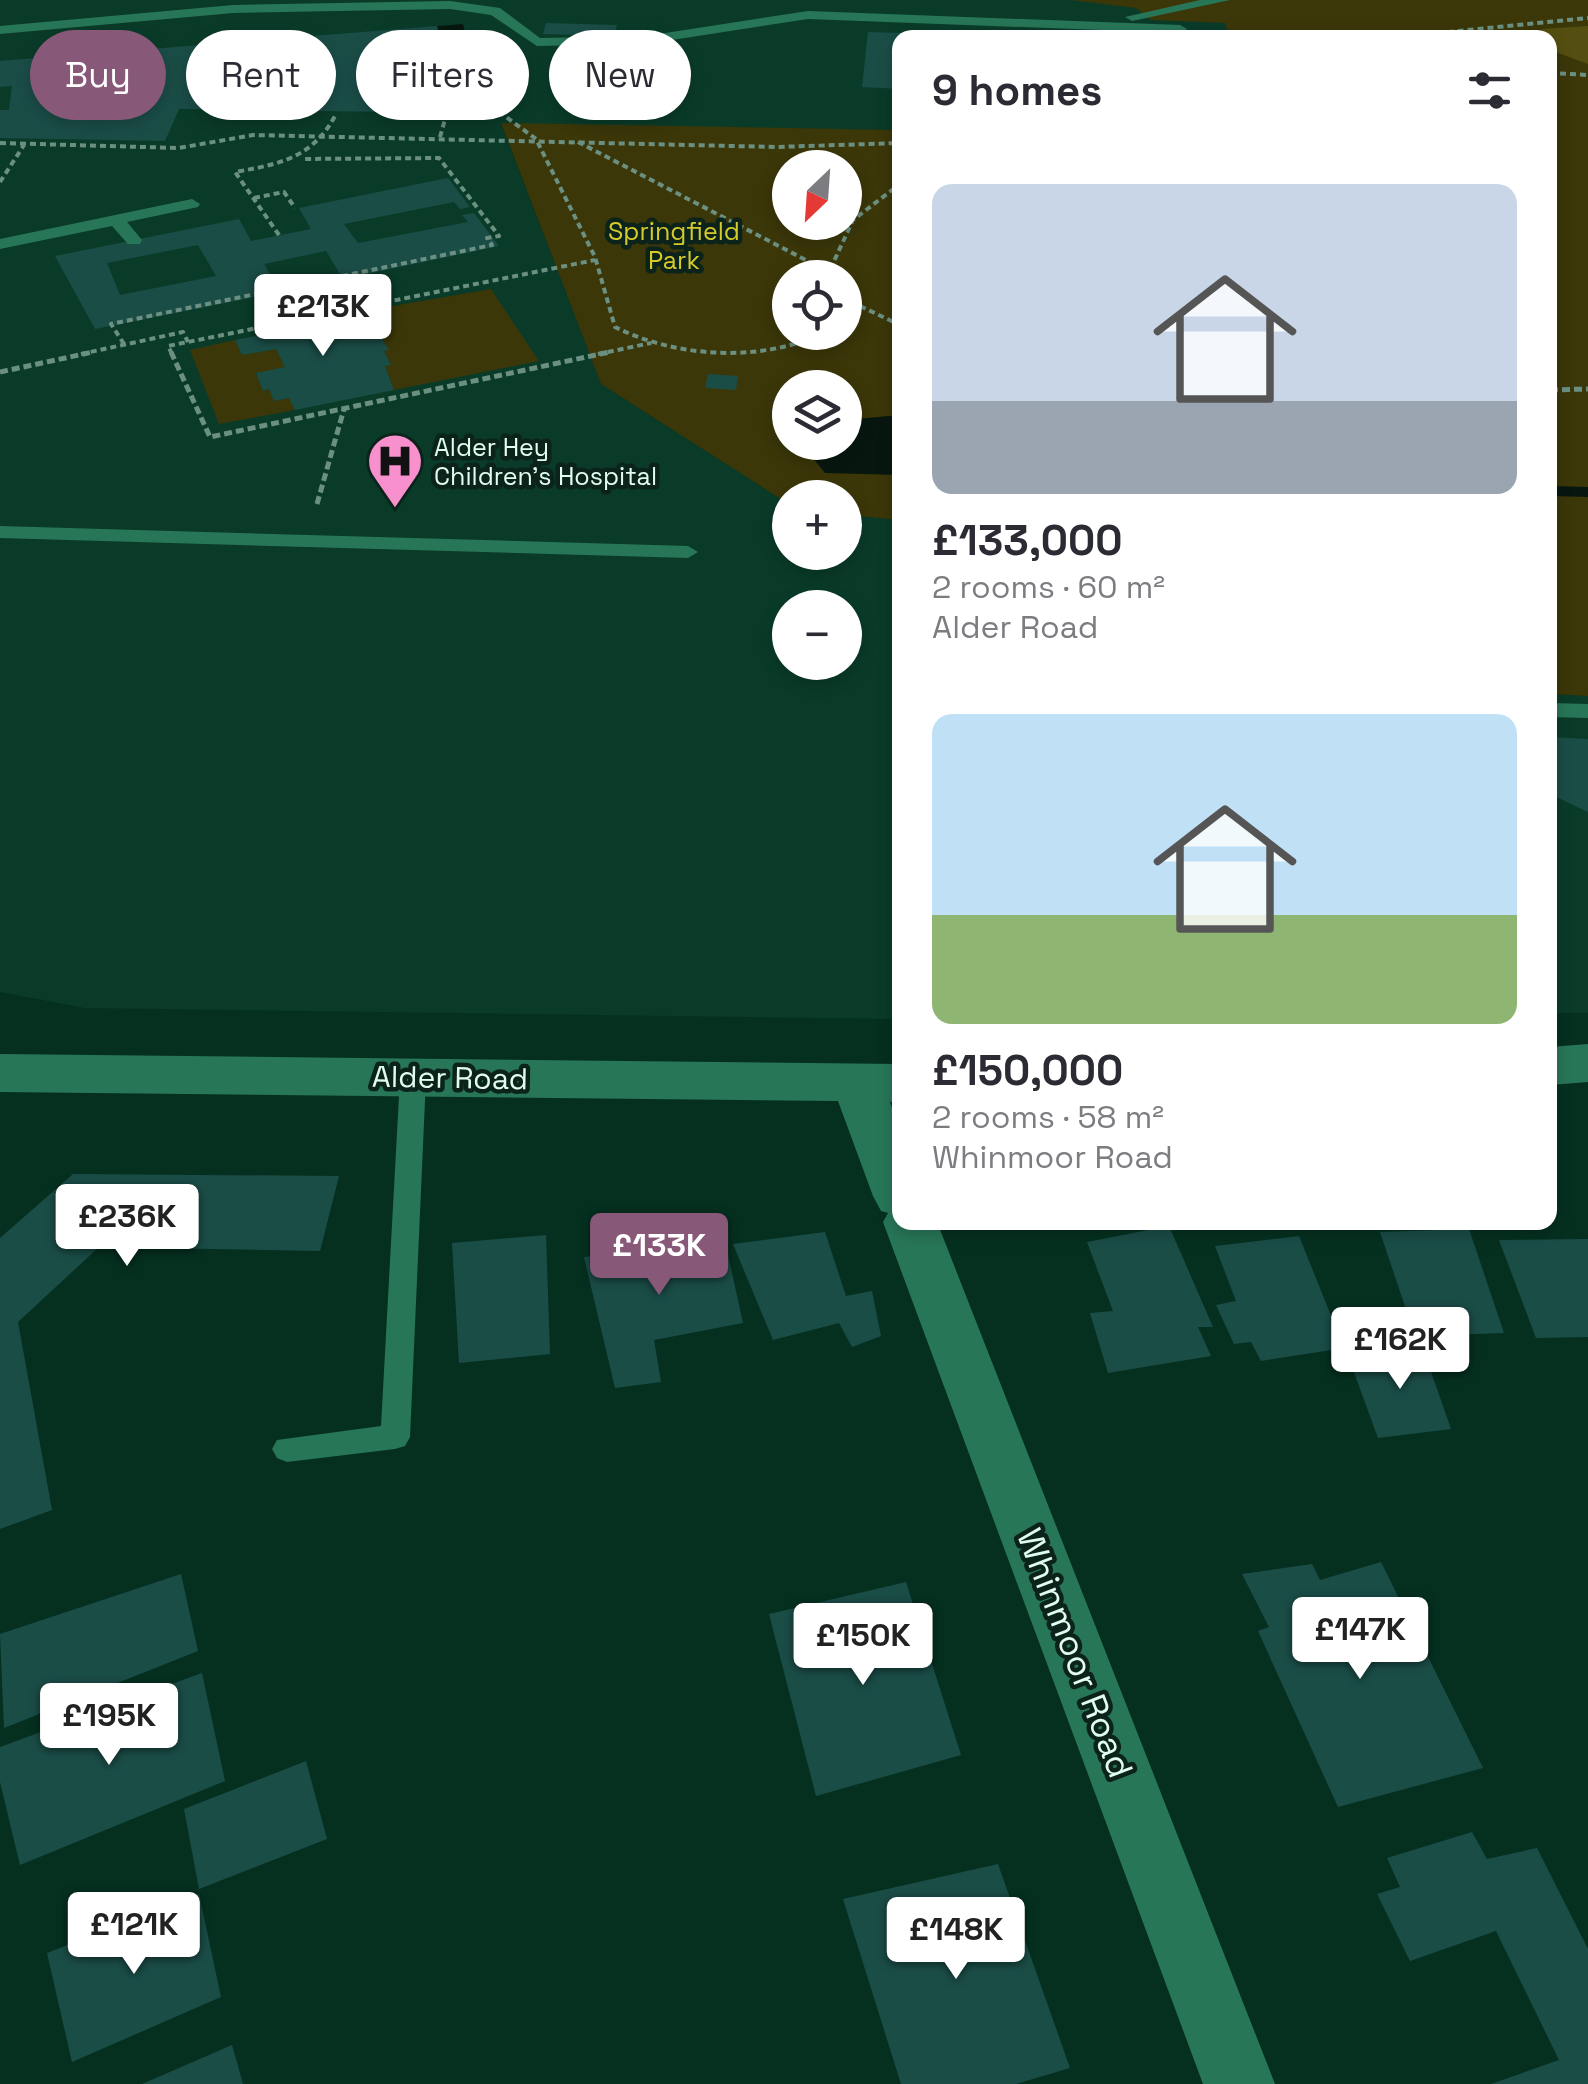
<!DOCTYPE html>
<html lang="en">
<head>
<meta charset="utf-8">
<style>
  body { margin:0; font-family:"Space Grotesk",sans-serif; background:#f7f7f7; color:#2b2b33; height:100vh; display:flex; flex-direction:column; font-size:38px; white-space:nowrap }
  * { box-sizing:border-box; margin:0 }
  p { font-size:32px; color:#7c7c81 }
  .icon { flex:none; width:55px; height:55px; fill:none; stroke:currentColor; stroke-width:2; stroke-linecap:round; stroke-linejoin:round }
  .map { position:relative; flex:1; overflow:hidden }
  .details { position:absolute; left:892px; top:30px; width:665px; height:1200px; display:flex; flex-direction:column; background:#fff; border-radius:20px; box-shadow:0 5px 15px #0003 }
  .details>* { flex:none }
  .top-card { position:absolute; left:30px; top:30px; width:712px; height:90px; display:flex; gap:20px }
  .needle { width:65px; rotate:205deg }
  .tools { position:absolute; left:772px; top:150px; display:grid; gap:20px }
  .tools a { display:grid; place-items:center; width:90px; height:90px; border-radius:50%; background:#fff; box-shadow:0 5px 15px #0003; font-size:50px }
  .price { position:absolute; translate:-50% -85px; padding:0 22px; border-radius:10px; background:#fff; color:#222; font-size:32px; line-height:65px; filter:drop-shadow(0 2px 5px #0008) }
  .price::after { content:''; position:absolute; left:50%; top:60px; width:30px; height:22px; margin-left:-15px; background:inherit; clip-path:polygon(0 0,100% 0,50% 100%) }
  .price.current { background:#875878; color:#fff }
  ul { padding:0; list-style:none }
  li { display:grid; align-content:center; gap:20px; height:530px; padding:0 40px }
  li span { display:grid; place-items:center; height:310px; border-radius:20px; color:#555 }
  li>.icon { margin-inline-start:auto }
  span .icon { width:180px; height:180px; fill:#fffc; stroke-width:1 }
  li b { font-size:42px }
  h2 { display:flex; justify-content:space-between; align-items:center; height:120px; padding:0 40px; font-size:42px }
  .chip { padding:0 35px; border-radius:45px; background:#fff; box-shadow:0 5px 15px #0003; font-size:35px; line-height:90px }
  .chip.current { background:#875878; color:#fff }
  .map>svg:first-child { display:block }
  .built { fill:#0a3b29; fill-rule:evenodd }
  .green { fill:#3b3709; fill-rule:evenodd }
  .forest { fill:#544f10 }
  .water { fill:#071710 }
  .lines { fill:none; stroke-linecap:round; stroke-linejoin:round }
  .stream { fill:#071710; fill-rule:evenodd }
  .building { fill:#1b4d47; fill-rule:evenodd }
  .path-far1 { stroke:#6b9081; stroke-width:4; stroke-dasharray:6 4; stroke-linecap:butt }
  .path { stroke:#6b9081; stroke-width:5; stroke-dasharray:8 4; stroke-linecap:butt }
  .service { fill:#287658; fill-rule:evenodd }
  .minor { fill:#287658; fill-rule:evenodd }
  .labels { text-anchor:middle; stroke-width:9; stroke-linejoin:round; paint-order:stroke }
  .far-park-label { font-size:25px; fill:#d7ca2b; stroke:#0b231a }
  .far-poi-label { font-size:25px; fill:#e0fdef; stroke:#0b231a; text-anchor:start }
  .street-label { font-size:30px; fill:#e0fdef; stroke:#0b231a }
  .near-street-label { font-size:35px; fill:#e0fdef; stroke:#0b231a }
</style>
</head>
<body>
<div class="map">
<svg width="1588" height="2084" viewBox="0 0 1588 2084">
  <rect width="100%" height="100%" fill="#053020"/>
  <g class="built">
    <path d="M0,0H1543L1223,17L1229,37L900,38V130L501,124L601,384L790,505V552H845V515L900,520V1019L85,1008L0,992ZM790,608H845V662H790Z"/>
    <path d="M1550,694L1588,696V1013H1550Z"/>
  </g>
  <g class="green">
    <path d="M1071,0H1588V696L1550,694V38L1186,37L1229,36L1225,23L1151,20L1136,8Z"/>
    <path d="M501,123L900,130V520L845,515V498H790V505L601,384ZM790,168H845V222H790ZM790,278H845V332H790ZM790,388H845V442H790Z"/>
    <path d="M491,289L539,361L394,390L385,366L391,365L384,351L388,349L364,311Z"/>
    <path d="M235,340L242,355L276,349L285,367L256,374L263,391L269,389L274,401L289,398L295,410L219,424L190,350Z"/>
  </g>
  <path class="forest" d="M1588,26V64L1550,50V38L1541,37L1542,29Z"/>
  <g class="water">
    <path d="M463,24L472,58L397,65L396,61L443,56L437,26Z"/>
    <path d="M477,74L485,113H456L450,86L401,85L400,80Z"/>
    <path d="M900,415V475L825,473L813,458L824,443L845,442V420Z"/>
  </g>
  <g class="lines">
    <path class="stream" d="M1550,486L1588,487V497L1550,496Z"/>
  </g>
  <g class="building">
    <path d="M546,23L617,25L614,36L543,34Z"/>
    <path d="M437,26L444,57L396,61L401,85L450,86L456,113L179,109L165,141L0,138V110H9L12,86L0,87V61Z"/>
    <path d="M868,32L935,34V38H900V89L862,87Z"/>
    <path d="M640,56L678,57L671,87H663L659,107L630,106Z"/>
    <path d="M448,178L470,207L460,209L454,202L344,224L358,243L468,222L462,215L474,213L499,246L343,279L326,251L264,264L280,292L95,329L55,256L239,219L251,241L311,229L299,208ZM198,245L216,276L120,295L107,263Z"/>
    <path d="M318,308L323,318L364,311L389,350L384,351L391,365L385,366L394,390L295,410L289,398L274,401L269,389L263,391L256,373L285,367L276,349L242,355L235,340L291,329L284,315Z"/>
    <path d="M708,374L738,376L736,390L705,388Z"/>
    <path d="M1550,737L1588,739V812L1550,794Z"/>
    <path d="M73,1174L339,1176L320,1251L99,1247L18,1322L52,1510L0,1529V1238Z"/>
    <path d="M1169,1226L1213,1327H1198L1211,1356L1108,1373L1090,1313L1113,1311L1087,1242Z"/>
    <path d="M1469,1229L1504,1333L1415,1336L1380,1232Z"/>
    <path d="M671,1230L672,1242L723,1232L743,1323L654,1340L661,1382L615,1388L584,1257L615,1253L612,1241Z"/>
    <path d="M825,1232L846,1296L872,1291L881,1336L852,1347L839,1323L773,1340L733,1244Z"/>
    <path d="M546,1235L550,1354L459,1363L452,1243Z"/>
    <path d="M1299,1236L1344,1348L1261,1361L1251,1342L1234,1344L1216,1305L1236,1301L1215,1246Z"/>
    <path d="M1588,1239V1337L1536,1338L1499,1240Z"/>
    <path d="M1422,1346L1451,1429L1378,1438L1348,1356Z"/>
    <path d="M1381,1562L1483,1768L1338,1807L1258,1631L1269,1627L1242,1574L1312,1564L1320,1580Z"/>
    <path d="M181,1574L198,1651L4,1728L0,1634Z"/>
    <path d="M906,1582L961,1755L816,1796L769,1614Z"/>
    <path d="M202,1673L225,1781L20,1865L0,1782V1747Z"/>
    <path d="M306,1761L327,1839L199,1889L184,1809Z"/>
    <path d="M1472,1832L1487,1859L1537,1848L1588,1949V2084H1491L1559,2060L1496,1931L1410,1961L1377,1894L1400,1887L1387,1858Z"/>
    <path d="M998,1864L1070,2068L1016,2084H901L843,1899Z"/>
    <path d="M199,1894L221,1997L72,2062L47,1953Z"/>
    <path d="M232,2045L243,2084H142Z"/>
  </g>
  <g class="lines">
    <g class="path-far1">
      <path d="M1388,38L1588,18"/>
      <path d="M483,53L502,114L536,139L595,257L615,327C677,358 763,363 825,332"/>
      <path d="M1550,73L1588,75"/>
      <path d="M440,137L446,116"/>
      <path d="M578,142L829,272"/>
      <path d="M0,143L179,148L253,135L776,147L900,143"/>
      <path d="M0,182L24,145"/>
      <path d="M254,198L284,192L295,208"/>
      <path d="M279,235L235,172C280,164 312,158 335,116"/>
      <path d="M832,278L829,272L853,220L900,184"/>
      <path d="M845,293L862,307L900,325"/>
      <path d="M124,344L111,324L492,245L487,238L499,236L439,158L303,159"/>
      <path d="M81,354L183,332L188,342"/>
      <path d="M172,354L168,346L595,260"/>
      <path d="M598,354L651,343"/>
    </g>
    <g class="path">
      <path d="M171,352L210,437L610,352"/>
      <path d="M0,372L93,352"/>
      <path d="M1550,390L1588,389"/>
      <path d="M317,504L344,409"/>
    </g>
    <g class="service">
      <path d="M1200,0H1230L1132,21L1125,17Z"/>
      <path d="M450,1L500,8L540,38L646,36L808,11L1180,25L1187,29L1180,33L808,19L646,44L537,46L491,15L450,9L233,13L0,34V26L233,5Z"/>
      <path d="M192,199L200,204L198,207L127,222L142,240L140,244H128L112,226L0,249V239Z"/>
      <path d="M0,526L688,546L698,552L688,558L0,538Z"/>
      <path d="M1550,703L1588,704V718L1550,717Z"/>
      <path d="M413,1069L422,1071L426,1078L410,1437L405,1446L395,1449L287,1462L277,1458L272,1449L277,1440L381,1426L400,1078L404,1071Z"/>
    </g>
    <g class="minor">
      <path d="M1588,1044V1082L1550,1085V1047Z"/>
      <path d="M0,1054L900,1064V1102H890L900,1128V1222H937L1275,2084H1203L883,1222L888,1213L881,1211L873,1196L838,1101L0,1092Z"/>
    </g>
  </g>
  <defs>
    <g id="hospital-pin" transform="scale(2.875)"><path d="M0 17L-7.5 6A9.5 9.5 0 1 1 7.5 6Z" fill="#f790cd" stroke="#0b231a"/><path d="M-5-5h3v3.5h4V-5h3V5h-3V1.5h-4V5h-3Z" fill="#111"/></g>
  </defs>
  <g fill-rule="evenodd">
    <use href="#hospital-pin" x="395" y="461"/>
  </g>
  <g class="labels">
    <g class="far-park-label">
      <text x="674" y="240">Springfield<tspan x="674" dy="29">Park</tspan></text>
    </g>
    <g class="far-poi-label">
      <text x="434" y="456">Alder Hey<tspan x="434" dy="29">Children's Hospital</tspan></text>
    </g>
    <g class="street-label">
      <text transform="translate(450 1078) rotate(1)" y="10">Alder Road</text>
    </g>
    <g class="near-street-label">
      <text transform="translate(1075 1653) rotate(69)" y="12">Whinmoor Road</text>
    </g>
  </g>
</svg>
<div class="tools">
<a><svg class="needle" viewBox="-14 -14 28 28"><path d="M0-13l5 13h-10z" fill="#e53935"/><path d="M0 13l5-13h-10z" fill="#7c7c81"/></svg></a>
<a><svg class="icon" aria-label="locate" viewBox="0 0 24 24"><circle cx="12" cy="12" r="6"/><path d="M12 2v4M12 18v4M2 12h4M18 12h4"/></svg></a>
<a><svg class="icon" aria-label="layers" viewBox="0 0 24 24"><path d="M12 4l9 5-9 5-9-5zM3 14l9 5 9-5"/></svg></a>
<a>+</a>
<a>−</a>
</div>
<b class="price" style="left:323px;top:359px">£213K</b>
<b class="price" style="left:127px;top:1269px">£236K</b>
<b class="price current" style="left:659px;top:1298px">£133K</b>
<b class="price" style="left:1400px;top:1392px">£162K</b>
<b class="price" style="left:1360px;top:1682px">£147K</b>
<b class="price" style="left:863px;top:1688px">£150K</b>
<b class="price" style="left:109px;top:1768px">£195K</b>
<b class="price" style="left:134px;top:1977px">£121K</b>
<b class="price" style="left:956px;top:1982px">£148K</b>
<div class="top-card">
<a class="chip current">Buy</a>
<a class="chip">Rent</a>
<a class="chip">Filters</a>
<a class="chip">New</a>
</div>
<section class="details">
<h2>9 homes<svg class="icon" aria-label="filters" viewBox="0 0 24 24"><path d="M4 7h16M4 17h16"/><circle cx="9" cy="7" r="2"/><circle cx="15" cy="17" r="2"/></svg></h2>
<ul>
<li><span style="background:linear-gradient(#c9d6e8 70%,#9aa5b1 0)"><svg class="icon" aria-label="home" viewBox="0 0 24 24"><path d="M3 11l9-7 9 7M6 9v11h12V9"/></svg></span><div><b>£133,000</b><p>2 rooms · 60 m²</p><p>Alder Road</p></div></li>
<li><span style="background:linear-gradient(#bfe0f5 65%,#8fb573 0)"><svg class="icon" aria-label="home" viewBox="0 0 24 24"><path d="M3 11l9-7 9 7M6 9v11h12V9"/></svg></span><div><b>£150,000</b><p>2 rooms · 58 m²</p><p>Whinmoor Road</p></div></li>
</ul>
</section>
</div>
</body>
</html>
